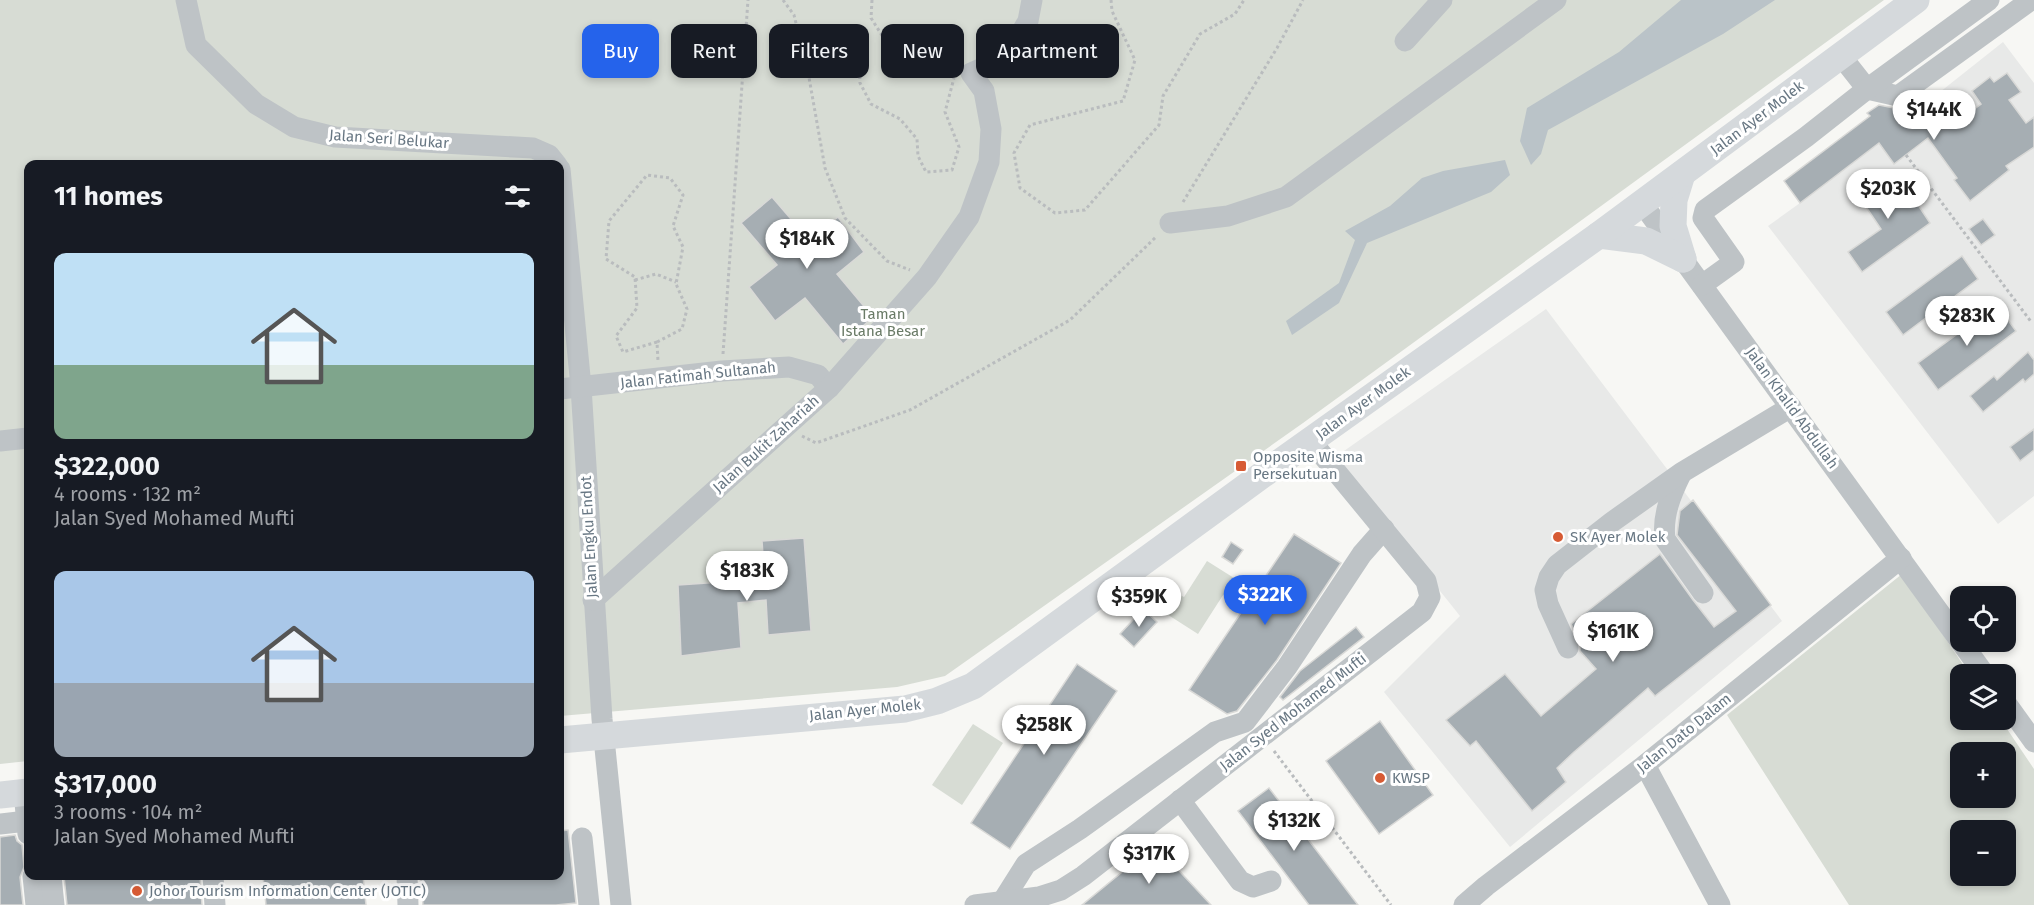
<!DOCTYPE html>
<html lang="en">
<head>
<meta charset="utf-8">
<style>
  body { margin:0; font-family:"Fira Sans",sans-serif; background:#20242c; color:#f1f3f6; height:100vh; display:flex; flex-direction:column; font-size:22px; white-space:nowrap }
  * { box-sizing:border-box; margin:0 }
  p { font-size:20px; color:#9ea1a6 }
  .icon { flex:none; width:33px; height:33px; fill:none; stroke:currentColor; stroke-width:2; stroke-linecap:round; stroke-linejoin:round }
  .map { position:relative; flex:1; overflow:hidden }
  .sheet { position:absolute; left:24px; top:160px; width:540px; height:720px; display:flex; flex-direction:column; background:#171b24; border-radius:12px; box-shadow:0 3px 9px #0003 }
  .sheet>* { flex:none }
  .hud { position:absolute; left:582px; top:24px; width:570px; height:54px; display:flex; gap:12px }
  .controls { position:absolute; left:1950px; top:586px; display:grid; gap:12px }
  .controls a { display:grid; place-items:center; width:66px; height:66px; border-radius:12px; background:#171b24; box-shadow:0 3px 9px #0003; font-size:30px }
  .price { position:absolute; translate:-50% -51px; padding:0 14px; border-radius:21px; background:#fff; color:#222; font-size:20px; line-height:39px; filter:drop-shadow(0 2px 3px #0008) }
  .price::after { content:''; position:absolute; left:50%; top:36px; width:18px; height:14px; margin-left:-9px; background:inherit; clip-path:polygon(0 0,100% 0,50% 100%) }
  .price.on { background:#2563eb; color:#fff }
  ul { padding:0; list-style:none }
  li { display:grid; align-content:center; gap:12px; height:318px; padding:0 30px }
  li span { display:grid; place-items:center; height:186px; border-radius:12px; color:#555 }
  li>.icon { margin-inline-start:auto }
  span .icon { width:108px; height:108px; fill:#fffc; stroke-width:1 }
  li b { font-size:26px }
  h2 { display:flex; justify-content:space-between; align-items:center; height:72px; padding:0 30px; font-size:26px }
  .tag { padding:0 21px; border-radius:12px; background:#171b24; box-shadow:0 3px 9px #0003; font-size:21px; line-height:54px }
  .tag.on { background:#2563eb; color:#fff }
  .map>svg:first-child { display:block }
  .built { fill:#e8e9e8 }
  .green { fill:#d7dcd4; fill-rule:evenodd }
  .water { fill:#bac3c8 }
  .building { fill:#a6aeb3; stroke:#d9d9d7; stroke-width:1.5 }
  .lines { fill:none; stroke-linecap:round; stroke-linejoin:round }
  .path { stroke:#b9bcbe; stroke-width:3; stroke-dasharray:3 3; stroke-linecap:butt }
  .minor { stroke:#bec3c6; stroke-width:21 }
  .major { stroke:#d5d9dc; stroke-width:27 }
  .poi-dot { fill:#d75b34; stroke:#fff; stroke-width:2 }
  .labels { text-anchor:middle; stroke-width:6; stroke-linejoin:round; paint-order:stroke }
  .street-label { font-size:15px; fill:#687783; stroke:#fff }
  .park-label { font-size:15px; fill:#6a7b67; stroke:#fff }
  .poi-label { font-size:15px; fill:#687783; stroke:#fff; text-anchor:start }
</style>
</head>
<body>
<div class="map">
<svg width="2034" height="905" viewBox="0 0 2034 905">
  <rect width="100%" height="100%" fill="#f7f7f4"/>
  <g class="built">
    <path d="M2003,42L2034,83V496L1998,524L1768,226L1800,203Z"/>
    <path d="M1546,309L1782,621L1510,847L1384,692L1460,616L1334,458Z"/>
  </g>
  <g class="green">
    <path d="M0,0H1884L1303,423L945,676L897,687L560,716V165H28V761L0,764Z"/>
    <path d="M1207,561L1234,578L1198,634L1162,611L1174,592L1184,597Z"/>
    <path d="M1902,574L1970,675H1960V720H2001L2034,769V905H1849L1727,715ZM1960,753H2006V798H1960ZM1960,831H2006V876H1960Z"/>
    <path d="M973,724L1003,743L962,805L932,785Z"/>
  </g>
  <g class="water">
    <path d="M1681,0H1775L1723,34L1548,130L1541,154L1531,165L1520,141L1527,108L1619,52Z"/>
    <path d="M1505,160L1510,175L1491,192L1367,243L1339,303L1292,335L1286,321L1339,283L1355,240L1345,231L1390,206L1422,178L1443,171Z"/>
  </g>
  <g class="building">
    <path d="M2007,73L2021,92L2009,100L2026,123L2034,117V147L2006,166L2009,170L1970,201L1954,180L1957,178L1928,138L1894,164L1879,143L1800,203L1784,181L1870,116L1867,113L1879,105L1894,108L1897,112L1903,107L1909,116L1932,99L1951,126L1981,104L1972,91L1990,77L1994,82Z"/>
    <path d="M1895,170L1930,223L1862,272L1848,252L1881,229L1858,195Z"/>
    <path d="M772,197L809,240L838,217L864,252L837,274L873,317L843,344L805,298L775,321L749,287L777,265L741,223Z"/>
    <path d="M1983,219L1995,235L1981,245L1969,229Z"/>
    <path d="M1962,256L1978,279L1903,335L1886,312Z"/>
    <path d="M1997,305L2016,331L1938,390L1918,363Z"/>
    <path d="M2028,352L2034,360V374L2025,382L2023,379L1983,412L1970,396L1994,376L1997,380Z"/>
    <path d="M2034,429V450L2020,461L2010,447Z"/>
    <path d="M1693,500L1771,605L1655,696L1648,688L1574,752L1557,768L1566,782L1532,811L1476,741L1470,746L1446,720L1505,674L1541,716L1596,669L1580,651V643L1571,624L1660,554L1693,600L1714,627L1736,611L1677,535L1680,511Z"/>
    <path d="M1294,534L1341,563L1277,660L1237,711L1227,714L1189,690Z"/>
    <path d="M804,538L811,631L768,635L766,600L738,603L741,648L681,656L678,585L737,581L738,585L765,583L762,541Z"/>
    <path d="M1231,542L1243,550L1233,564L1222,557Z"/>
    <path d="M1143,609L1157,622L1134,647L1120,634Z"/>
    <path d="M1356,627L1364,637L1283,700L1280,697L1300,671Z"/>
    <path d="M1077,664L1117,691L1010,849L971,823Z"/>
    <path d="M1380,721L1433,795L1379,834L1326,761Z"/>
    <path d="M1269,788L1358,905H1309L1238,811Z"/>
    <path d="M568,830L576,903L556,905H423L420,876H560V831Z"/>
    <path d="M15,835L17,841L22,845L24,867L20,877L23,905H0V837Z"/>
    <path d="M1155,845L1211,905H1082Z"/>
    <path d="M64,876H200L202,905H67Z"/>
    <path d="M263,876H363L366,905H266Z"/>
  </g>
  <g class="lines">
    <g class="path">
      <path d="M783,0L794,15L808,72L825,168L845,218L887,261L910,270"/>
      <path d="M872,0L871,18L888,45L919,66L955,71"/>
      <path d="M1111,0L1112,11L1135,60L1123,101L1030,125L1014,153L1020,188L1055,213L1085,210L1159,125L1163,96L1200,34L1235,14L1244,0"/>
      <path d="M859,58L860,83L871,104L900,119L917,139L918,156L926,172L952,170L959,147L945,112L954,78"/>
      <path d="M1906,155L2032,323"/>
      <path d="M1183,202L1277,48L1303,0"/>
      <path d="M635,280L656,274L676,282"/>
      <path d="M657,342L623,352L616,336L637,308L635,277L606,259L609,221L647,175L670,178L683,195L673,226L683,247L676,284L687,309L682,329L657,342L658,361"/>
      <path d="M723,354L748,0"/>
      <path d="M802,436L816,443L910,410L1070,320L1157,236"/>
      <path d="M1274,751L1391,905"/>
    </g>
    <g class="minor">
      <path d="M186,0L196,45L256,104L294,127L335,137L533,148L549,155L557,165"/>
      <path d="M1405,41L1442,0"/>
      <path d="M1841,56L1867,89L1898,96L2031,0"/>
      <path d="M560,169L581,387L602,719L621,905"/>
      <path d="M1642,203L1960,641"/>
      <path d="M1170,223L1228,216L1286,197L1556,0"/>
      <path d="M1702,285L1734,262L1703,218L1705,210L1806,137L1867,89L1989,0"/>
      <path d="M560,389L722,371L789,367L818,375L829,388"/>
      <path d="M0,441L28,438"/>
      <path d="M1681,474C1671,494 1662,516 1665,539L1703,593"/>
      <path d="M593,600L829,388L927,277L969,217L989,162L991,129L984,91L971,73L1007,57L1028,21L1032,0"/>
      <path d="M1961,642L1985,675"/>
      <path d="M1568,648L1548,604L1545,590L1549,577L1557,565L1612,522L1681,473L1791,407"/>
      <path d="M2006,703L2034,742"/>
      <path d="M1645,765L1720,905"/>
      <path d="M24,793L28,834"/>
      <path d="M1180,800L1240,881L1253,887L1271,881"/>
      <path d="M0,824L27,821"/>
      <path d="M582,838L589,905"/>
      <path d="M33,876L36,905"/>
      <path d="M51,876L54,905"/>
      <path d="M213,876L215,905"/>
      <path d="M407,876L408,905"/>
      <path d="M1002,902L1026,864L1080,829L1215,732L1245,722L1287,667L1362,554L1384,529"/>
      <path d="M975,905L1039,897L1061,890L1083,876L1422,612L1430,597L1426,581L1310,440"/>
      <path d="M1464,905L1486,886L1645,765L1901,558"/>
    </g>
    <g class="major">
      <path d="M1682,174L1674,200L1673,226L1683,259"/>
      <path d="M1599,235L1646,241L1683,259"/>
      <path d="M560,740L905,709L937,701L973,686L1265,473L1599,235L1916,0"/>
      <path d="M0,795L28,792"/>
    </g>
  </g>
  <g class="poi-dot">
    <rect x="1235" y="460" width="12" height="12" rx="3"/>
    <circle cx="1558" cy="537" r="6"/>
    <circle cx="1380" cy="778" r="6"/>
    <circle cx="137" cy="891" r="6"/>
  </g>
  <g class="labels">
    <g class="street-label">
      <text transform="translate(1757 118) rotate(-37)" y="5">Jalan Ayer Molek</text>
      <text transform="translate(389 139) rotate(4)" y="5">Jalan Seri Belukar</text>
      <text transform="translate(698 375) rotate(-6)" y="5">Jalan Fatimah Sultanah</text>
      <text transform="translate(1363 403) rotate(-36)" y="5">Jalan Ayer Molek</text>
      <text transform="translate(1792 408) rotate(54)" y="5">Jalan Khalid Abdullah</text>
      <text transform="translate(766 444) rotate(-42)" y="5">Jalan Bukit Zahariah</text>
      <text transform="translate(589 537) rotate(-93)" y="5">Jalan Engku Endot</text>
      <text transform="translate(865 710) rotate(-6)" y="5">Jalan Ayer Molek</text>
      <text transform="translate(1293 712) rotate(-38)" y="5">Jalan Syed Mohamed Mufti</text>
      <text transform="translate(1684 733) rotate(-39)" y="5">Jalan Dato Dalam</text>
    </g>
    <g class="park-label">
      <text x="883" y="319">Taman<tspan x="883" dy="17">Istana Besar</tspan></text>
    </g>
    <g class="poi-label">
      <text x="1253" y="462">Opposite Wisma<tspan x="1253" dy="17">Persekutuan</tspan></text>
      <text x="1570" y="542">SK Ayer Molek</text>
      <text x="1392" y="783">KWSP</text>
      <text x="149" y="896">Johor Tourism Information Center (JOTIC)</text>
    </g>
  </g>
</svg>
<div class="controls">
<a><svg class="icon" aria-label="locate" viewBox="0 0 24 24"><circle cx="12" cy="12" r="6"/><path d="M12 2v4M12 18v4M2 12h4M18 12h4"/></svg></a>
<a><svg class="icon" aria-label="layers" viewBox="0 0 24 24"><path d="M12 4l9 5-9 5-9-5zM3 14l9 5 9-5"/></svg></a>
<a>+</a>
<a>−</a>
</div>
<b class="price" style="left:1934px;top:141px">$144K</b>
<b class="price" style="left:1888px;top:220px">$203K</b>
<b class="price" style="left:807px;top:270px">$184K</b>
<b class="price" style="left:1967px;top:347px">$283K</b>
<b class="price" style="left:747px;top:602px">$183K</b>
<b class="price on" style="left:1265px;top:626px">$322K</b>
<b class="price" style="left:1139px;top:628px">$359K</b>
<b class="price" style="left:1613px;top:663px">$161K</b>
<b class="price" style="left:1044px;top:756px">$258K</b>
<b class="price" style="left:1294px;top:852px">$132K</b>
<b class="price" style="left:1149px;top:885px">$317K</b>
<div class="hud">
<a class="tag on">Buy</a>
<a class="tag">Rent</a>
<a class="tag">Filters</a>
<a class="tag">New</a>
<a class="tag">Apartment</a>
</div>
<section class="sheet">
<h2>11 homes<svg class="icon" aria-label="filters" viewBox="0 0 24 24"><path d="M4 7h16M4 17h16"/><circle cx="9" cy="7" r="2"/><circle cx="15" cy="17" r="2"/></svg></h2>
<ul>
<li><span style="background:linear-gradient(#bfe0f5 60%,#7fa58c 0)"><svg class="icon" aria-label="home" viewBox="0 0 24 24"><path d="M3 11l9-7 9 7M6 9v11h12V9"/></svg></span><div><b>$322,000</b><p>4 rooms · 132 m²</p><p>Jalan Syed Mohamed Mufti</p></div></li>
<li><span style="background:linear-gradient(#a9c7e8 60%,#9aa5b1 0)"><svg class="icon" aria-label="home" viewBox="0 0 24 24"><path d="M3 11l9-7 9 7M6 9v11h12V9"/></svg></span><div><b>$317,000</b><p>3 rooms · 104 m²</p><p>Jalan Syed Mohamed Mufti</p></div></li>
</ul>
</section>
</div>
</body>
</html>
